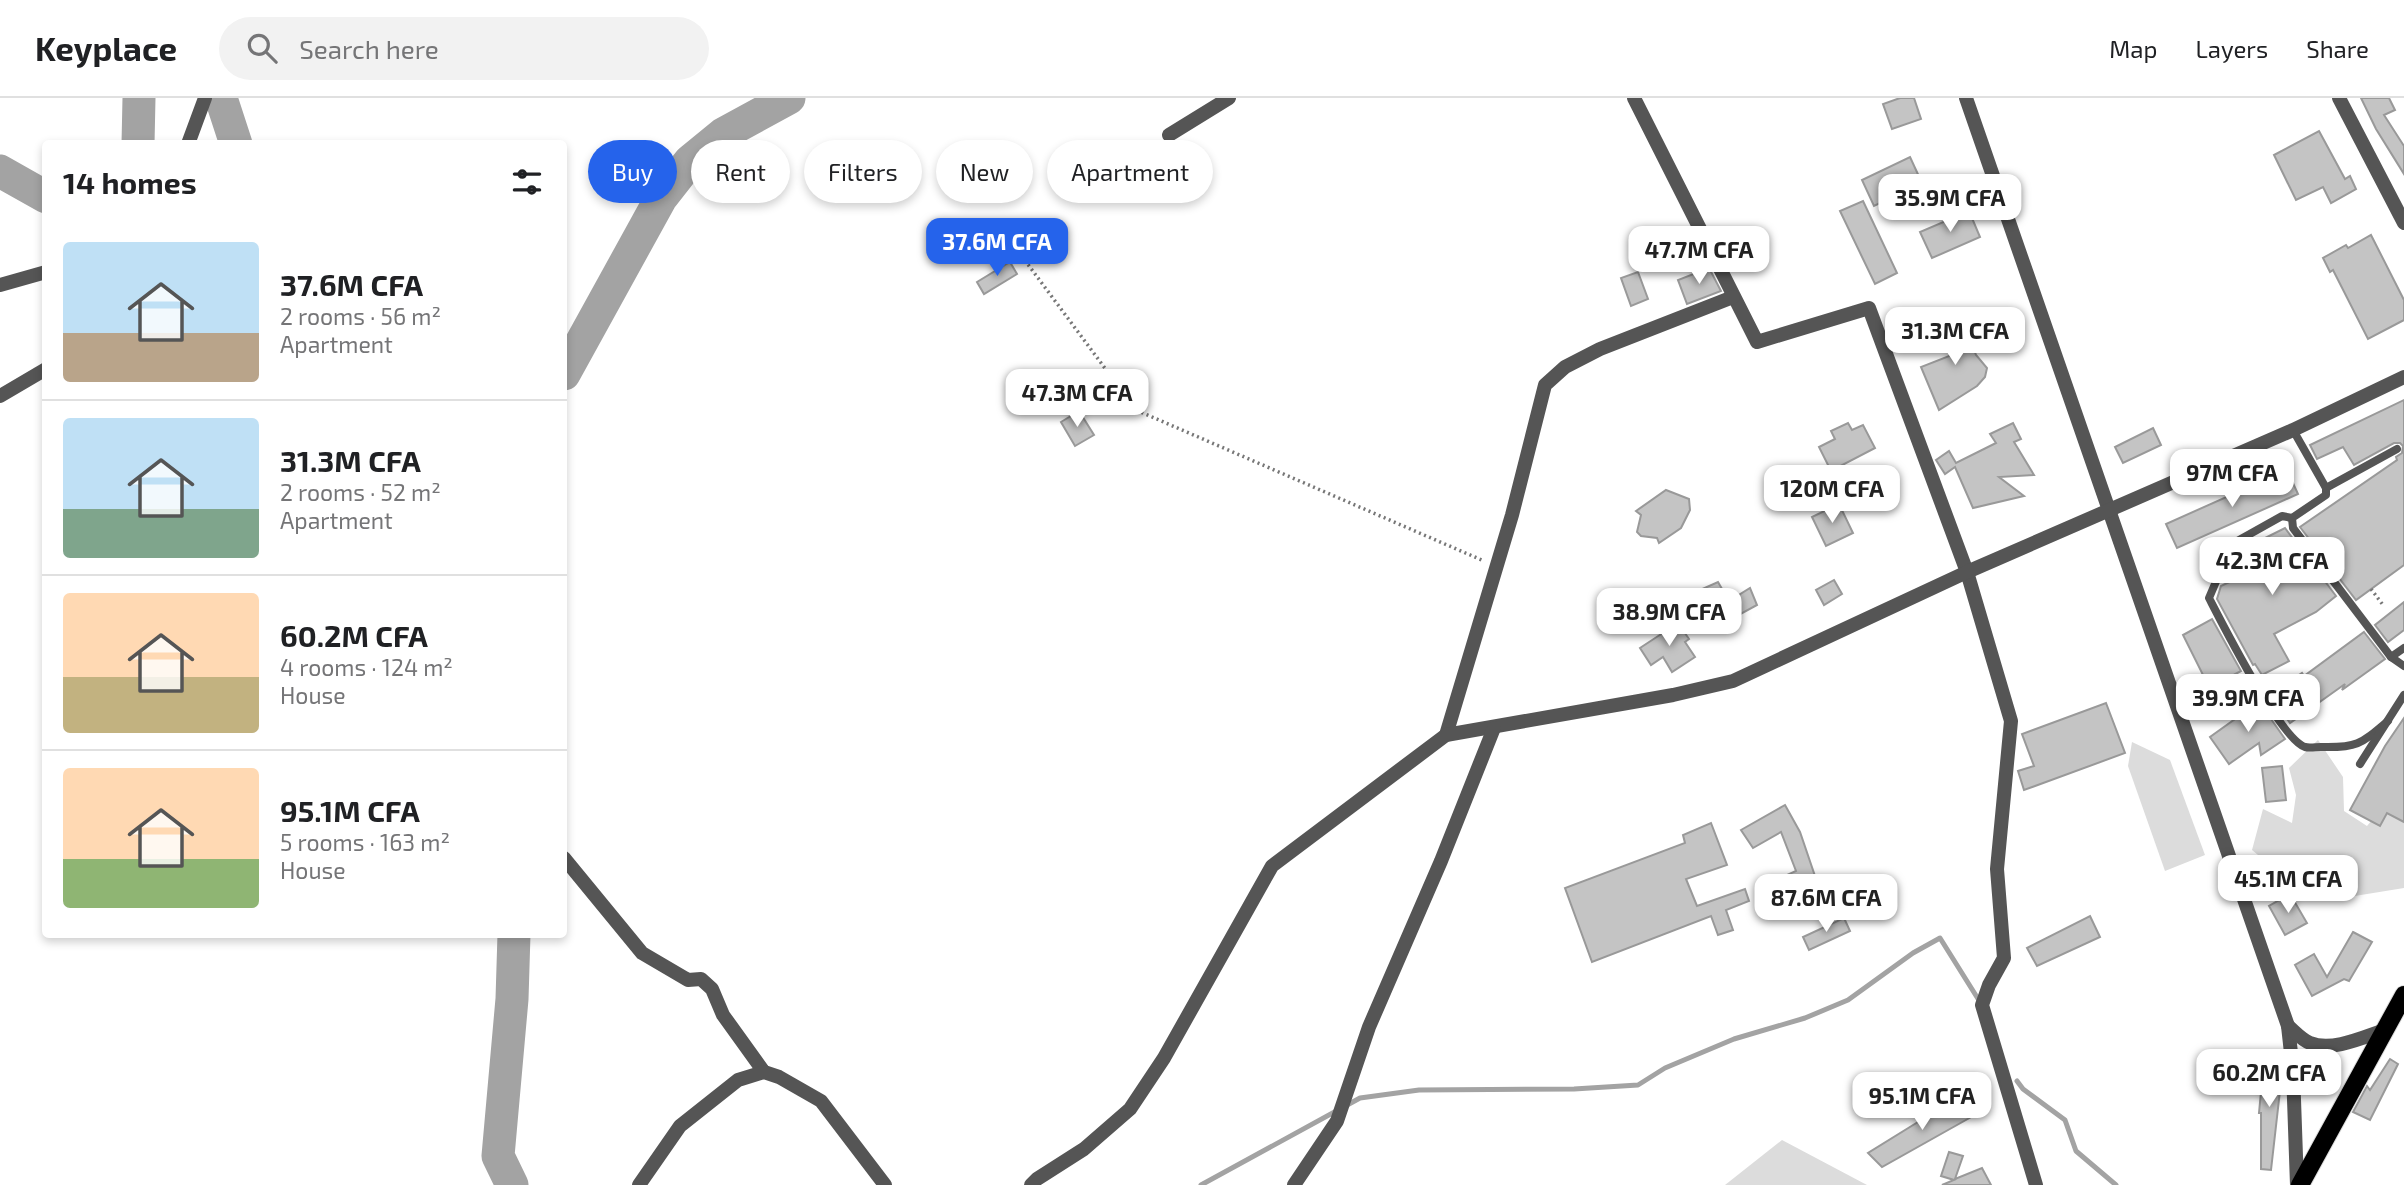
<!DOCTYPE html>
<html lang="en">
<head>
<meta charset="utf-8">
<style>
  body { margin:0; font-family:"Exo 2",sans-serif; background:#f2f2f2; color:#202124; height:100vh; display:flex; flex-direction:column; font-size:26px; white-space:nowrap }
  * { box-sizing:border-box; margin:0 }
  p { font-size:23px; color:#757577 }
  .icon { flex:none; width:38px; height:38px; fill:none; stroke:currentColor; stroke-width:2; stroke-linecap:round; stroke-linejoin:round }
  .map { position:relative; flex:1; overflow:hidden }
  .sheet { position:absolute; left:42px; top:42px; width:525px; height:798px; display:flex; flex-direction:column; background:#fff; border-radius:7px; box-shadow:0 4px 10px #0003 }
  .sheet>* { flex:none }
  .banner { position:absolute; left:588px; top:42px; width:665px; height:63px; display:flex; gap:14px }
  .price { position:absolute; translate:-50% -60px; padding:0 16px; border-radius:14px; background:#fff; color:#222; font-size:23px; line-height:46px; filter:drop-shadow(0 2px 4px #0008) }
  .price::after { content:''; position:absolute; left:50%; top:42px; width:21px; height:16px; margin-left:-10px; background:inherit; clip-path:polygon(0 0,100% 0,50% 100%) }
  .price.current { background:#2563eb; color:#fff }
  ul { padding:0; list-style:none }
  li { display:flex; align-items:center; gap:21px; height:175px; padding:0 21px }
  li+li { border-top:2px solid #e0e0e0 }
  li span { display:grid; place-items:center; flex:none; width:196px; height:140px; border-radius:7px; color:#555 }
  li>.icon { margin-inline-start:auto }
  span .icon { width:84px; height:84px; fill:#fffc; stroke-width:1 }
  li b { font-size:30px }
  h2 { display:flex; justify-content:space-between; align-items:center; height:84px; padding:0 21px; font-size:30px }
  .pill { padding:0 24px; border-radius:32px; background:#fff; box-shadow:0 4px 10px #0003; font-size:24px; line-height:63px }
  .pill.current { background:#2563eb; color:#fff }
  header { display:flex; align-items:center; gap:42px; box-sizing:border-box; height:98px; padding:0 35px; background:#fff; border-bottom:2px solid #e0e0e0 }
  header strong { font-size:33px }
  nav { display:flex; gap:38px; margin-inline-start:auto; font-size:24px }
  .search { width:490px; height:63px; background:#f2f2f2; display:flex; align-items:center; gap:18px; box-sizing:border-box; padding:0 24px; border-radius:38px; color:#757577; font-size:26px }
  .map>svg:first-child { display:block }
  .green { fill:#dcdcdc }
  .lines { fill:none; stroke-linecap:round; stroke-linejoin:round }
  .stream { stroke:#a3a3a3; stroke-width:5 }
  .river { stroke:#a3a3a3; stroke-width:33 }
  .building { fill:#c4c4c4; stroke:#999; stroke-width:2 }
  .primary-casing { stroke:#dbdbdb; stroke-width:20 }
  .path { stroke:#777; stroke-width:3.5; stroke-dasharray:2 3.5; stroke-linecap:butt }
  .lane { stroke:#555; stroke-width:8 }
  .street { stroke:#555; stroke-width:14 }
  .primary { stroke:#000; stroke-width:18 }
</style>
</head>
<body>
<header>
<strong>Keyplace</strong>
<div class="search"><svg class="icon" aria-label="search" viewBox="0 0 24 24"><circle cx="10" cy="10" r="6"/><path d="M15 15l6 6"/></svg>Search here</div>
<nav><a>Map</a><a>Layers</a><a>Share</a></nav>
</header>
<div class="map">
<svg width="2404" height="1087" viewBox="0 0 2404 1087">
  <rect width="100%" height="100%" fill="#fff"/>
  <g class="green">
    <path d="M2318,642L2343,679L2344,713L2367,728L2382,710L2404,717V790L2324,803L2311,774L2292,785L2252,752L2263,711L2292,725L2296,697L2289,670Z"/>
    <path d="M2132,644L2170,662L2205,757L2165,773L2128,668Z"/>
    <path d="M1782,1042L1867,1087H1725Z"/>
  </g>
  <g class="lines">
    <g class="stream">
      <path d="M2017,983L2023,991L2065,1022L2076,1053L2116,1087"/>
      <path d="M1201,1087L1360,1000L1419,992L1574,991L1638,987L1665,970L1734,941L1805,920L1848,902L1913,855L1940,840L1980,904"/>
    </g>
    <g class="river">
      <path d="M221,0L236,46"/>
      <path d="M138,46L139,0"/>
      <path d="M0,73L46,99"/>
      <path d="M564,276L661,100L690,63L723,36L789,0"/>
      <path d="M512,1087L498,1058L512,901L514,836"/>
    </g>
  </g>
  <g class="building">
    <path d="M1900,0H1914L1921,21L1892,31L1883,6Z"/>
    <path d="M2361,0H2389L2395,12L2384,17L2404,48V76L2376,31Z"/>
    <path d="M2319,33L2345,81L2350,78L2356,91L2331,105L2323,89L2296,102L2274,57Z"/>
    <path d="M1910,59L1922,85L1874,108L1862,82Z"/>
    <path d="M1863,103L1897,175L1875,186L1840,113Z"/>
    <path d="M1969,113L1980,139L1932,160L1920,134Z"/>
    <path d="M2371,137L2404,202V222L2368,241L2333,172L2330,174L2323,160L2346,147L2348,150Z"/>
    <path d="M1010,164L1017,176L984,196L977,184Z"/>
    <path d="M1709,170L1721,193L1687,206L1678,182Z"/>
    <path d="M1638,174L1648,201L1631,208L1621,180Z"/>
    <path d="M1963,220L1976,257L1987,270L1985,279L1977,288L1939,312L1921,269L1952,257L1944,225Z"/>
    <path d="M2404,302V467L2356,502L2300,429L2397,362L2396,359L2402,355L2403,348L2400,345H2394L2354,367L2343,349L2317,361L2310,347Z"/>
    <path d="M1079,313L1094,337L1075,348L1061,324Z"/>
    <path d="M1848,325L1852,332L1863,327L1875,350L1831,373L1819,349L1835,341L1831,333Z"/>
    <path d="M2013,325L2021,341L2014,344L2034,377L1999,379L2024,398L1973,410L1955,369L1945,376L1936,362L1949,353L1956,365L1996,345L1990,336Z"/>
    <path d="M2153,330L2161,347L2123,365L2115,349Z"/>
    <path d="M2287,372L2298,396L2177,450L2166,426Z"/>
    <path d="M1666,392L1689,401L1690,412L1681,430L1659,445L1657,440L1641,438L1637,434L1641,417L1636,413Z"/>
    <path d="M1839,406L1853,435L1826,448L1812,419Z"/>
    <path d="M2285,430L2336,498L2316,514L2274,536L2289,563L2262,577L2255,566L2253,567L2217,501L2221,488L2246,476L2235,455Z"/>
    <path d="M1834,482L1842,496L1824,507L1816,492Z"/>
    <path d="M1718,484L1729,503L1750,490L1757,507L1726,524L1718,509L1711,514L1700,492Z"/>
    <path d="M2404,504V532L2388,544L2375,527Z"/>
    <path d="M2212,521L2241,573L2228,580L2234,591L2215,601L2183,537Z"/>
    <path d="M1678,525L1689,541L1685,544L1695,559L1672,574L1663,559L1651,567L1640,550Z"/>
    <path d="M2364,534L2385,561L2342,592L2345,586L2290,625L2270,597L2302,575L2304,578Z"/>
    <path d="M2259,604L2285,641L2261,657L2259,645L2229,666L2210,639Z"/>
    <path d="M2106,605L2125,655L2024,692L2018,673L2034,668L2022,636Z"/>
    <path d="M2404,620V724L2387,715L2380,728L2350,712L2385,648Z"/>
    <path d="M2282,668L2286,702L2266,704L2262,670Z"/>
    <path d="M1785,707L1800,734L1817,784L1783,797L1778,781L1796,773L1781,734L1753,750L1741,732Z"/>
    <path d="M1711,725L1727,767L1686,781L1697,808L1745,791L1749,803L1726,812L1733,832L1718,837L1711,818L1592,864L1565,790L1685,745L1683,737Z"/>
    <path d="M2290,796L2307,825L2285,837L2269,808Z"/>
    <path d="M2090,818L2100,839L2037,868L2027,850Z"/>
    <path d="M1844,820L1850,833L1809,852L1803,839Z"/>
    <path d="M2353,834L2372,844L2349,883L2344,881L2312,898L2295,867L2314,856L2327,879Z"/>
    <path d="M2272,958L2282,975L2271,1072L2261,1071V1015H2259L2263,973L2259,965Z"/>
    <path d="M2390,961L2398,966L2370,1022L2353,1014L2367,988L2370,992Z"/>
    <path d="M1960,998L1973,1018L1882,1069L1868,1055Z"/>
    <path d="M1949,1054L1963,1058L1955,1081L1982,1070L1991,1087H1942L1954,1082L1941,1078Z"/>
  </g>
  <g class="lines">
    <g class="primary-casing">
      <path id="primary" d="M2300,1087L2404,897"/>
    </g>
    <g class="path">
      <path d="M1015,149L1136,312L1484,463"/>
      <path d="M2371,491L2383,507"/>
    </g>
    <g class="lane">
      <path d="M2293,332L2326,390V397L2292,420L2293,430L2391,559L2404,568"/>
      <path d="M2326,390L2397,351"/>
      <path d="M2292,420L2282,418L2232,446L2209,500C2223,527 2280,640 2305,649C2309,650 2316,649 2321,649C2357,650 2361,646 2388,623"/>
      <path d="M2391,559L2404,550"/>
      <path d="M2360,666L2404,597"/>
    </g>
    <g class="street">
      <path d="M1634,0L1757,244L1869,210L1967,474L2011,623L1997,771L2004,860L1989,887L1982,907L2036,1087"/>
      <path d="M1966,0L2288,928L2293,973L2297,1087"/>
      <path d="M2339,0L2404,125"/>
      <path d="M1169,37L1229,0"/>
      <path d="M188,46L205,0"/>
      <path d="M0,187L46,174"/>
      <path d="M0,298L46,271"/>
      <path d="M1446,637L1512,417L1545,287L1565,269L1600,251L1733,199"/>
      <path d="M564,760L642,855L688,882L701,881L712,891L723,917L764,974"/>
      <path d="M2288,928C2294,933 2302,942 2310,945C2332,954 2364,939 2385,932"/>
      <path d="M639,1087L680,1028L738,982L764,974L779,979L821,1003L885,1087"/>
      <path d="M1031,1087L1037,1081L1084,1051L1130,1011L1164,960L1272,768L1446,637L1673,597L1733,583L1967,474L2293,332L2404,279"/>
      <path d="M1294,1087L1337,1023L1369,929L1441,763L1494,630"/>
    </g>
    <use href="#primary" class="primary"/>
  </g>
</svg>
<b class="price" style="left:1950px;top:136px">35.9M CFA</b>
<b class="price current" style="left:997px;top:180px">37.6M CFA</b>
<b class="price" style="left:1699px;top:188px">47.7M CFA</b>
<b class="price" style="left:1955px;top:269px">31.3M CFA</b>
<b class="price" style="left:1077px;top:331px">47.3M CFA</b>
<b class="price" style="left:2232px;top:411px">97M CFA</b>
<b class="price" style="left:1832px;top:427px">120M CFA</b>
<b class="price" style="left:2272px;top:499px">42.3M CFA</b>
<b class="price" style="left:1669px;top:550px">38.9M CFA</b>
<b class="price" style="left:2248px;top:636px">39.9M CFA</b>
<b class="price" style="left:2288px;top:817px">45.1M CFA</b>
<b class="price" style="left:1826px;top:836px">87.6M CFA</b>
<b class="price" style="left:2269px;top:1011px">60.2M CFA</b>
<b class="price" style="left:1922px;top:1034px">95.1M CFA</b>
<div class="banner">
<a class="pill current">Buy</a>
<a class="pill">Rent</a>
<a class="pill">Filters</a>
<a class="pill">New</a>
<a class="pill">Apartment</a>
</div>
<section class="sheet">
<h2>14 homes<svg class="icon" aria-label="filters" viewBox="0 0 24 24"><path d="M4 7h16M4 17h16"/><circle cx="9" cy="7" r="2"/><circle cx="15" cy="17" r="2"/></svg></h2>
<ul>
<li><span style="background:linear-gradient(#bfe0f5 65%,#b9a48a 0)"><svg class="icon" aria-label="home" viewBox="0 0 24 24"><path d="M3 11l9-7 9 7M6 9v11h12V9"/></svg></span><div><b>37.6M CFA</b><p>2 rooms · 56 m²</p><p>Apartment</p></div></li>
<li><span style="background:linear-gradient(#bfe0f5 65%,#7fa58c 0)"><svg class="icon" aria-label="home" viewBox="0 0 24 24"><path d="M3 11l9-7 9 7M6 9v11h12V9"/></svg></span><div><b>31.3M CFA</b><p>2 rooms · 52 m²</p><p>Apartment</p></div></li>
<li><span style="background:linear-gradient(#ffd9b3 60%,#c2b280 0)"><svg class="icon" aria-label="home" viewBox="0 0 24 24"><path d="M3 11l9-7 9 7M6 9v11h12V9"/></svg></span><div><b>60.2M CFA</b><p>4 rooms · 124 m²</p><p>House</p></div></li>
<li><span style="background:linear-gradient(#ffd9b3 65%,#8fb573 0)"><svg class="icon" aria-label="home" viewBox="0 0 24 24"><path d="M3 11l9-7 9 7M6 9v11h12V9"/></svg></span><div><b>95.1M CFA</b><p>5 rooms · 163 m²</p><p>House</p></div></li>
</ul>
</section>
</div>
</body>
</html>
